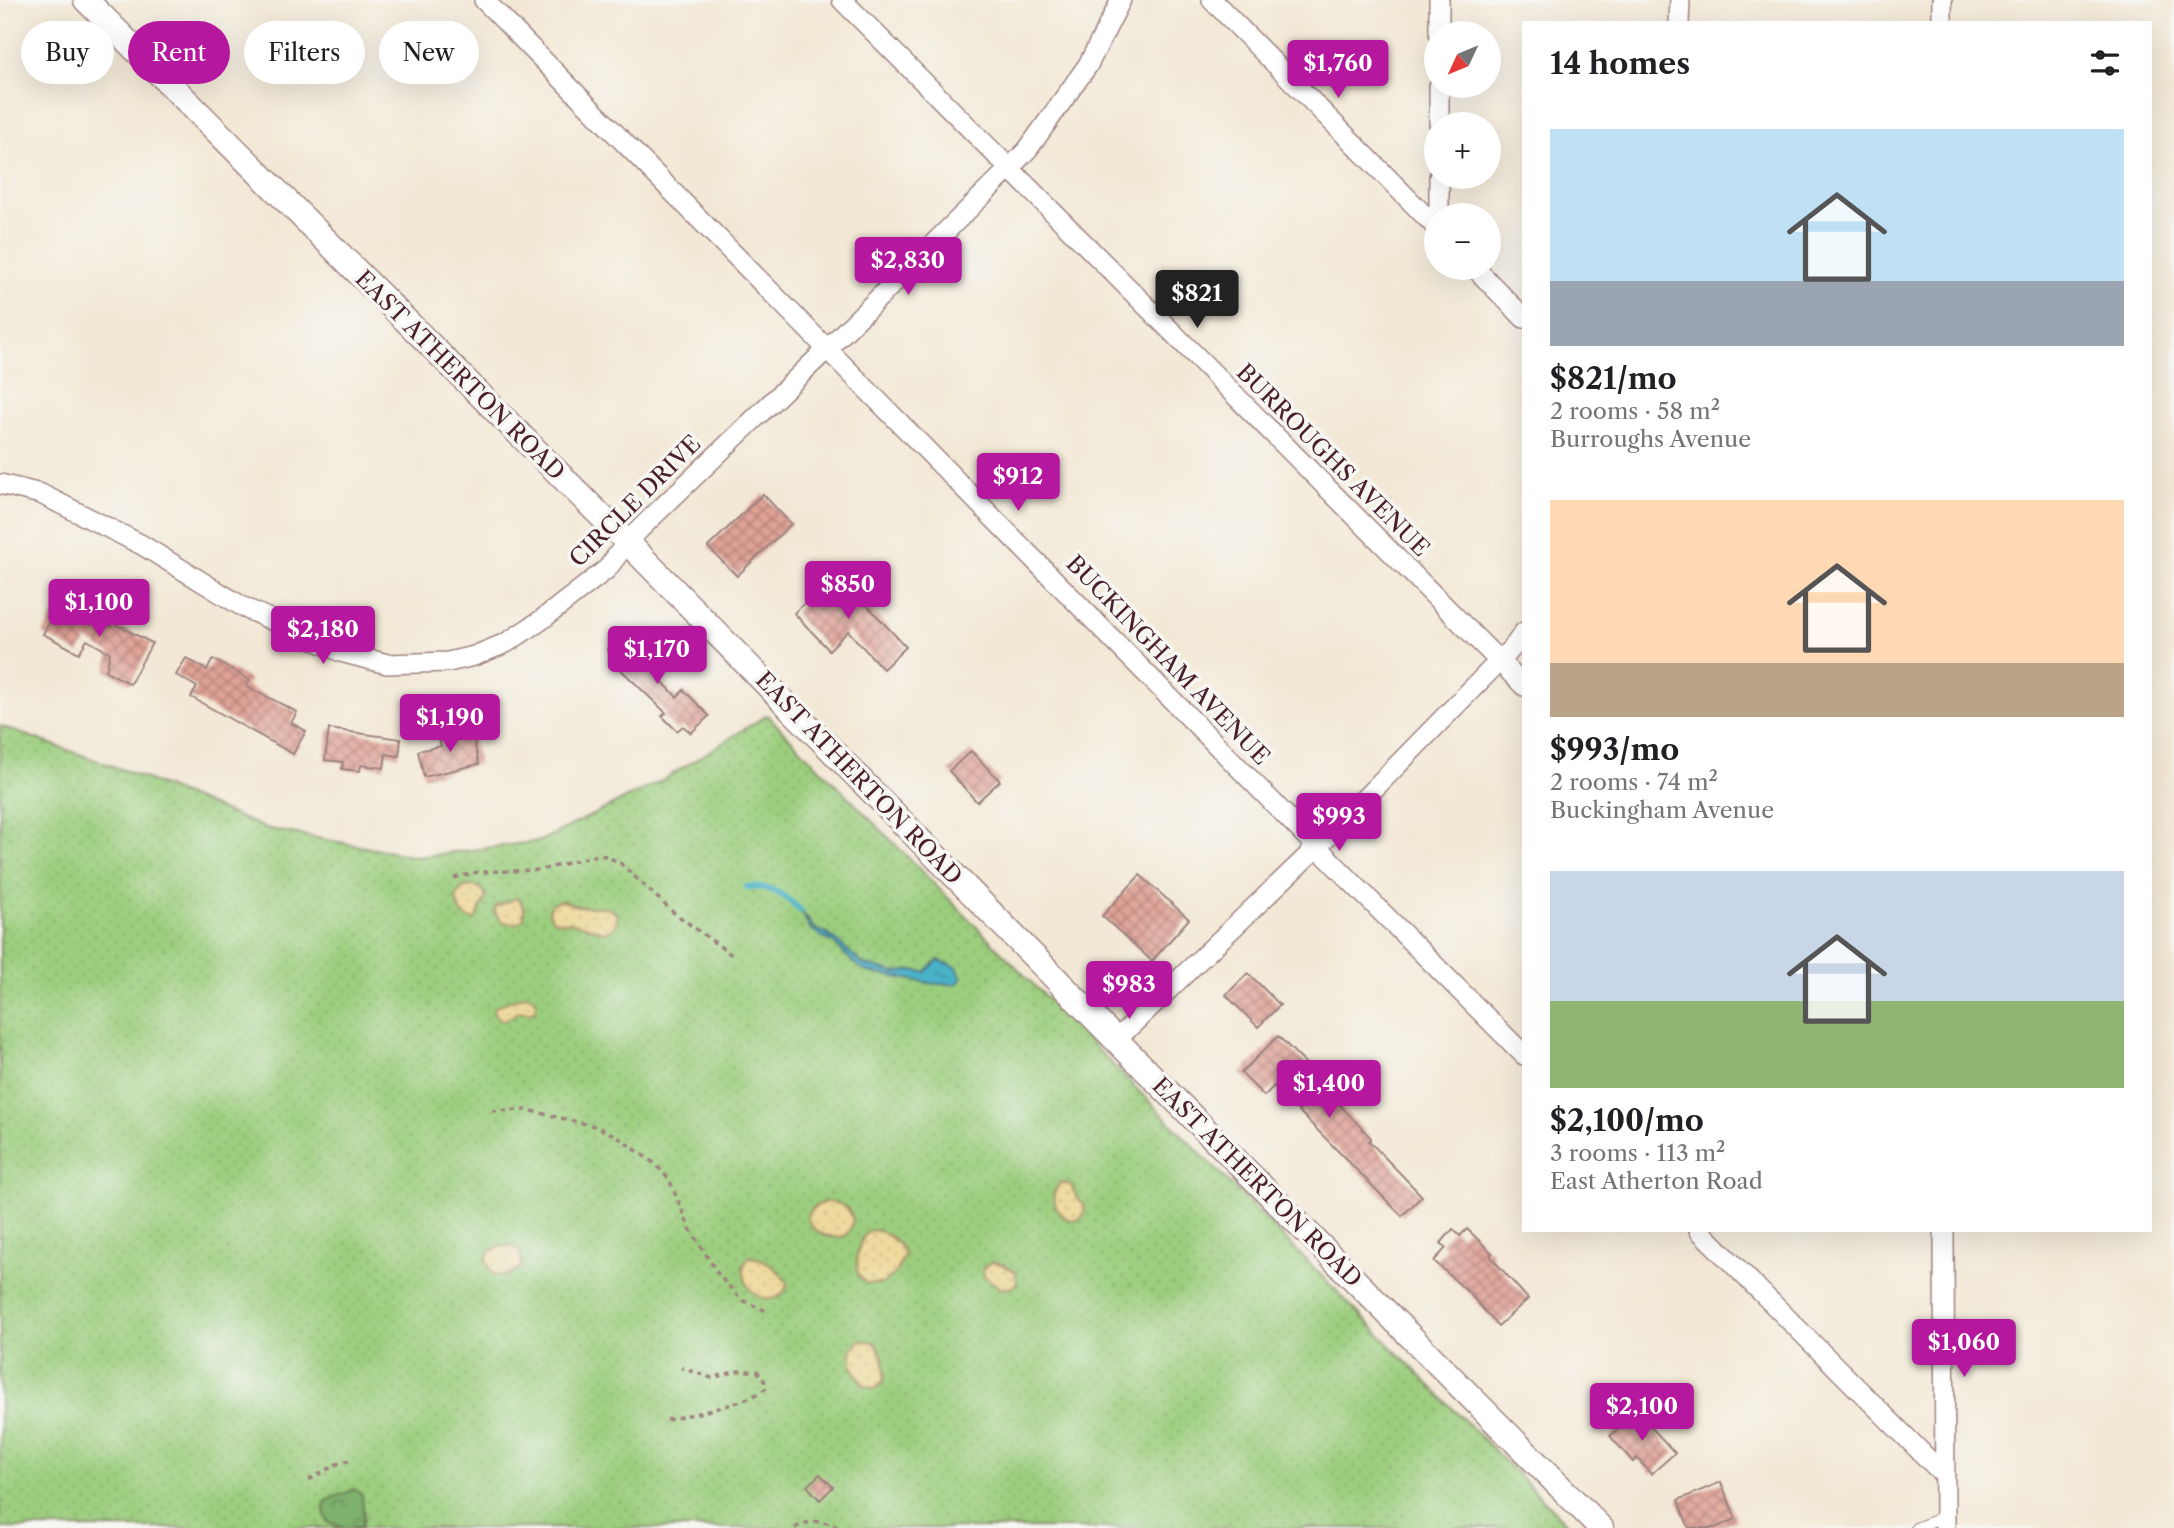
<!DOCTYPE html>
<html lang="en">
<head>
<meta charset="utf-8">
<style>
  body { margin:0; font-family:"Libre Caslon Text",serif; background:#f2f2f2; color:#202124; height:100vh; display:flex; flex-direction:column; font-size:26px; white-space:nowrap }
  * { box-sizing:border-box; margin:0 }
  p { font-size:23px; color:#757577 }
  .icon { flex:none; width:38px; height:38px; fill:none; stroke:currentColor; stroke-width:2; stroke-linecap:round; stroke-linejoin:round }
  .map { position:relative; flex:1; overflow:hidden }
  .panel { position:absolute; left:1522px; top:21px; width:630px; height:1211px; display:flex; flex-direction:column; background:#fff; border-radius:0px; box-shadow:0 7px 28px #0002 }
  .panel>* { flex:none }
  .banner { position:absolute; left:21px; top:21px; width:665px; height:63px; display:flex; gap:14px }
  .needle { width:46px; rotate:226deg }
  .tools { position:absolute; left:1424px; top:21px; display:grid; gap:14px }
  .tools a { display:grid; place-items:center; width:77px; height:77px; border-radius:50%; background:#fff; box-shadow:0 7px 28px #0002; font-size:35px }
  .price { position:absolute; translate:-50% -60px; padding:0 16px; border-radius:7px; background:#b5179e; color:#fff; font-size:23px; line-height:46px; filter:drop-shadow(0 2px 4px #0008) }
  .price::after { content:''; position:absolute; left:50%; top:42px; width:21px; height:16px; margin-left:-10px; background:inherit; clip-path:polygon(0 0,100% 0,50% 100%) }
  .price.active { background:#222; color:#fff }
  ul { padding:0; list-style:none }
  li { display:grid; align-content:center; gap:14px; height:371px; padding:0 28px }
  li span { display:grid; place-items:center; height:217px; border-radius:0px; color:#555 }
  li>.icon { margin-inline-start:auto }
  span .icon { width:126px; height:126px; fill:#fffc; stroke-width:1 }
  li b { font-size:30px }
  h2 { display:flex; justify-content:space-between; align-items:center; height:84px; padding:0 28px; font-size:30px }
  .chip { padding:0 24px; border-radius:32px; background:#fff; box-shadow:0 7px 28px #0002; font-size:24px; line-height:63px }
  .chip.active { background:#b5179e; color:#fff }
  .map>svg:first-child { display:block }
  .grass { fill:url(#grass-dots); stroke:#737654; stroke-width:2 }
  .forest { fill:url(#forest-crowns); stroke:#64684c; stroke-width:2 }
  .sand { fill:url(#sand-dots); stroke:#9c7c64; stroke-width:2 }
  .water { fill:url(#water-ripples); stroke:#4a687a; stroke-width:2 }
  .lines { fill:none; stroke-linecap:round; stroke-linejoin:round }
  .stream { stroke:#4ab2c9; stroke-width:6 }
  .building { fill:url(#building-cross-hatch) }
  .service-casing { stroke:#9e8480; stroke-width:12 }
  .minor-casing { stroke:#9e8480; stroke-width:22 }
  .tertiary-casing { stroke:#9e8480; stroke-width:27 }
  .path { stroke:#9e8480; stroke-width:3.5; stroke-dasharray:5 5; stroke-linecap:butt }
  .service { stroke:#fff; stroke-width:10 }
  .minor { stroke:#fff; stroke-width:19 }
  .tertiary { stroke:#fff; stroke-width:24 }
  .labels { text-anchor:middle; stroke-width:7; stroke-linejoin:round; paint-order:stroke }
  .street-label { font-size:23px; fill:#4a1f2b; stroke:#f6f6f2 }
</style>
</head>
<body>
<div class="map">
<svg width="2174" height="1528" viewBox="0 0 2174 1528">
  <defs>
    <pattern id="grass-dots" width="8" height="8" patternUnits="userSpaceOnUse" patternTransform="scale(1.75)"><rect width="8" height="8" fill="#9cce7e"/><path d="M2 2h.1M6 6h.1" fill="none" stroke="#88b06d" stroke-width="1.8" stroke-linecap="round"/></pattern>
    <pattern id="forest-crowns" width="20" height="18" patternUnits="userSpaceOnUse" patternTransform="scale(1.75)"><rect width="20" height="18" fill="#7db16d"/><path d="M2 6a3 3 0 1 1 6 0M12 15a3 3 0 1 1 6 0" fill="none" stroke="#688f5a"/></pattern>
    <pattern id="sand-dots" width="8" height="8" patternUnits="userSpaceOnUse" patternTransform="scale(1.75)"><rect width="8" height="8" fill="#eeda9e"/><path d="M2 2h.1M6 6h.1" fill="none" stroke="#cebb88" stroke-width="1.8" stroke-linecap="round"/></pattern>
    <pattern id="water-ripples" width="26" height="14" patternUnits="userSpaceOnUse" patternTransform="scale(1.75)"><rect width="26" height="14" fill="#4ab2c9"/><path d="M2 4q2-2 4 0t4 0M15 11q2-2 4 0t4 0" fill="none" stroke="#4090a3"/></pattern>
    <pattern id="building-cross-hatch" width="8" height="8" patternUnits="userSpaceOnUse" patternTransform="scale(1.75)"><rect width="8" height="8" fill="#dfa296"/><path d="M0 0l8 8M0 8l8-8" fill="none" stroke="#b7837b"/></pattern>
  </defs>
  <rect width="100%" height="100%" fill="#f6f6f2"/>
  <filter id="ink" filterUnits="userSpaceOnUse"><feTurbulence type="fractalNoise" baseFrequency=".0143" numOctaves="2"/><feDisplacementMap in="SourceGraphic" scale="14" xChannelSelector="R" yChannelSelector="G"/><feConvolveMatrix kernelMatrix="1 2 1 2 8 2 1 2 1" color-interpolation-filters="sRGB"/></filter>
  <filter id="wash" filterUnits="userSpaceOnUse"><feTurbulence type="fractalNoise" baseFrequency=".00686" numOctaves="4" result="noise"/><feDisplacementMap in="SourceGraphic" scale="28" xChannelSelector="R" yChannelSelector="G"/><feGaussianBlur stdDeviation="1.57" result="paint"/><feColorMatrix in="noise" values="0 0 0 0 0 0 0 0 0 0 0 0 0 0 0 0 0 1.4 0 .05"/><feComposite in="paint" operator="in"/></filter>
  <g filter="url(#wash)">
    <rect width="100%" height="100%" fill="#f3e8d5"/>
    <path class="grass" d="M767,715L1571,1528H0V726L129,772L265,828L417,857L540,841L663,780Z"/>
    <path class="forest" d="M351,1490H356L362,1495L364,1520L361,1526L343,1528L328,1522C315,1495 337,1499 351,1490Z"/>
    <g class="sand">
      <path d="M471,886L481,888L486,897L475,920C462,918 458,910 456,898L462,888Z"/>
      <path d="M518,898L524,908V919L515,924L501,921L495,912L496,906Z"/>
      <path d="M560,901C566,901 571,904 577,906C593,910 604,901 617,915C618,925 612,931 603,932C587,926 571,921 554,921L550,915L549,908L553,903Z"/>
      <path d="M528,995L537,1002L534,1012H518L504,1021L499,1019L494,1014V1008C497,1005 523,996 528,995Z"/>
      <path d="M1060,1182L1071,1185L1077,1198L1085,1206L1084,1215L1078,1220C1061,1221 1054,1209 1054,1193Z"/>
      <path d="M826,1202C847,1201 862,1218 845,1236C829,1240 810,1233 807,1215L815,1206Z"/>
      <path d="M871,1230C885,1231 899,1240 904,1254L897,1272L882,1284L865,1283L858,1275C856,1259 857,1238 871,1230Z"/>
      <path d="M511,1245L520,1252L522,1265C515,1274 504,1278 493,1274L486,1262C486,1249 500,1247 511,1245Z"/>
      <path d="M749,1257C765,1257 779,1270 787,1283C785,1304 759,1302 749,1288C744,1281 744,1274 743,1266Z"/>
      <path d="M992,1262L1002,1264L1015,1271L1017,1281L1013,1287L1002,1289L984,1276L983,1268Z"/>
      <path d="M860,1340L874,1342C885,1354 886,1368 883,1383L875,1389L863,1385L852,1366L851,1350Z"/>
    </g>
    <path class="water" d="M801,911L815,929L826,933L837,941L863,964L895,973L911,970L925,972L938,960L957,967L962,979L956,984H935L868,972L855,964L835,944L811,930Z"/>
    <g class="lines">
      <path class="stream" d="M747,887C770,885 785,895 801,911"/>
    </g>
    <g id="blocks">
      <g class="building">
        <path d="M763,494L791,524L737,576L708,547Z"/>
        <path d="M837,573L906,647L883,669L848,631L829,650L794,613Z"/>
        <path d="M62,599L111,626L113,623L152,643L130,684L106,671L110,653L87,640L79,653L43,634Z"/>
        <path d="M622,635L631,644L634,641L659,668L654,673L677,697L684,690L709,716L691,733L683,726L677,731L662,716L666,713L614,663L617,660L607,649Z"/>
        <path d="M186,658L207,670L213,659L250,680L246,686L297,712L291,723L306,731L293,754L191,697L197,687L176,675Z"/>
        <path d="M471,728L479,764L424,777L418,751L441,746L438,735Z"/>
        <path d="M329,729L401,739L399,756L386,754L384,768L361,765L360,771L342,769L343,762L325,760Z"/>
        <path d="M971,751L1000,781L977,802L949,771Z"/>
        <path d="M1140,875L1189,919L1152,961L1102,916Z"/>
        <path d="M1248,973L1280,1005L1258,1027L1226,995Z"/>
        <path d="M1278,1036L1340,1098L1336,1101L1371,1138L1369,1141L1422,1196L1402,1216L1274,1086L1264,1096L1241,1073Z"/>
        <path d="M1453,1229L1460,1236L1467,1229L1492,1253L1490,1256L1528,1299L1498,1326L1469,1293L1434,1261L1446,1248L1441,1243Z"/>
        <path d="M1637,1412L1675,1453L1651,1474L1637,1458L1633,1462L1610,1436Z"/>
        <path d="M820,1474L833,1487L820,1500L807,1486Z"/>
        <path d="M1721,1482L1736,1519L1715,1528H1689L1678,1500Z"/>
      </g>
    </g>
  </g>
  <g filter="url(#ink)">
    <use href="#blocks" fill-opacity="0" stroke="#9e8480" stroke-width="2"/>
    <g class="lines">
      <g class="service-casing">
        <path id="service" d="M1916,1528L1945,1516"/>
      </g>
      <g class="minor-casing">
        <g id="minor">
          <path d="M484,0L1300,830L1524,1055"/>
          <path d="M842,0L1524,686"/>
          <path d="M1212,0L1437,228"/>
          <path d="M1679,23L1680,0"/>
          <path d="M1942,23V0"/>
          <path d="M1439,33V0"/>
          <path d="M1439,124V86"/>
          <path d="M1439,215V177"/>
          <path d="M1475,268L1524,318"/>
          <path d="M0,484L41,494L142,545L243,607L341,652L387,664L448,662L474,656L506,643L540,621L607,569L627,542L648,521L828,348L1008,170L1028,149L1088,65L1121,0"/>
          <path d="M1116,1040L1317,847L1515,645L1524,632"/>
          <path d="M1699,1230L1944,1475"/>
          <path d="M1944,1230L1945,1528"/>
        </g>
      </g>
      <g class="tertiary-casing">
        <path id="tertiary" d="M86,0L627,542L1116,1040L1601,1528"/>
      </g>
      <g class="path">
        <path d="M454,878L478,872L541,870L597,855L606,856L620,863L673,912L733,956"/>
        <path d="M492,1111L528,1110L594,1126L615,1135L654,1163L669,1179L689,1227L720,1277L742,1300L766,1311"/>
        <path d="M667,1420C692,1414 748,1404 766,1388L765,1382L757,1371H738L712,1378L681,1368"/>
        <path d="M309,1480L337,1464L351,1460"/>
        <path d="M795,1528C811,1519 823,1520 839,1528"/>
      </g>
      <use href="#service" class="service"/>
      <use href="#minor" class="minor"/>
      <use href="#tertiary" class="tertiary"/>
    </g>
  </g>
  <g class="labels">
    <g class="street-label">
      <text transform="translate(460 375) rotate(45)" y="8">EAST ATHERTON ROAD</text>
      <text transform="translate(1333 460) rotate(45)" y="8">BURROUGHS AVENUE</text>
      <text transform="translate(635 501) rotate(-45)" y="8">CIRCLE DRIVE</text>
      <text transform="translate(1168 660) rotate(46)" y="8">BUCKINGHAM AVENUE</text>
      <text transform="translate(859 778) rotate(46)" y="8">EAST ATHERTON ROAD</text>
      <text transform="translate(1257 1182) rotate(45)" y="8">EAST ATHERTON ROAD</text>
    </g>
  </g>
</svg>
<div class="tools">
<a><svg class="needle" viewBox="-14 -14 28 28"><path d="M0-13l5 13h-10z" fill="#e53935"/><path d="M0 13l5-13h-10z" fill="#757577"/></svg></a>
<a>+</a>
<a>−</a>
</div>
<b class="price" style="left:1338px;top:100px">$1,760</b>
<b class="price" style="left:908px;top:297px">$2,830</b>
<b class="price active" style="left:1197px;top:330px">$821</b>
<b class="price" style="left:1018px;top:513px">$912</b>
<b class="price" style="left:848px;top:621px">$850</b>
<b class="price" style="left:99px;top:639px">$1,100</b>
<b class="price" style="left:323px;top:666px">$2,180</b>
<b class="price" style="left:657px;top:686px">$1,170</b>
<b class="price" style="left:450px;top:754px">$1,190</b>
<b class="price" style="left:1339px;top:853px">$993</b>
<b class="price" style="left:1129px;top:1021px">$983</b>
<b class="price" style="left:1329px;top:1120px">$1,400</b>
<b class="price" style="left:1964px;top:1379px">$1,060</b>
<b class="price" style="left:1642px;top:1443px">$2,100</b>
<div class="banner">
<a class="chip">Buy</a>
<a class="chip active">Rent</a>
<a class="chip">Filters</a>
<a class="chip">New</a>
</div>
<section class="panel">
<h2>14 homes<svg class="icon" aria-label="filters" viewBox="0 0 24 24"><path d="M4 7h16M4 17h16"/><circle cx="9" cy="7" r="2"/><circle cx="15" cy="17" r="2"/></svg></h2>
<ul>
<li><span style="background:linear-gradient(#bfe0f5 70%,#9aa5b1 0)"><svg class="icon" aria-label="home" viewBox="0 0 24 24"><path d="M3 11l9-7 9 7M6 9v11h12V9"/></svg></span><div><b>$821/mo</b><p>2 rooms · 58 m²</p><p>Burroughs Avenue</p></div></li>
<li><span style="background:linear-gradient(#ffd9b3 75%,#b9a48a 0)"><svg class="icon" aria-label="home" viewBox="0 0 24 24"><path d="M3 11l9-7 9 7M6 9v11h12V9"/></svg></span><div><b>$993/mo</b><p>2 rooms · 74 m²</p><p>Buckingham Avenue</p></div></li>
<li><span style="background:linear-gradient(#c9d6e8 60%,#8fb573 0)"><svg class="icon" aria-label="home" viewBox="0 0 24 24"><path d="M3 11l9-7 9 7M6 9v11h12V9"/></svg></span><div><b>$2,100/mo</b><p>3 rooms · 113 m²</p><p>East Atherton Road</p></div></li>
</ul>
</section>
</div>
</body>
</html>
